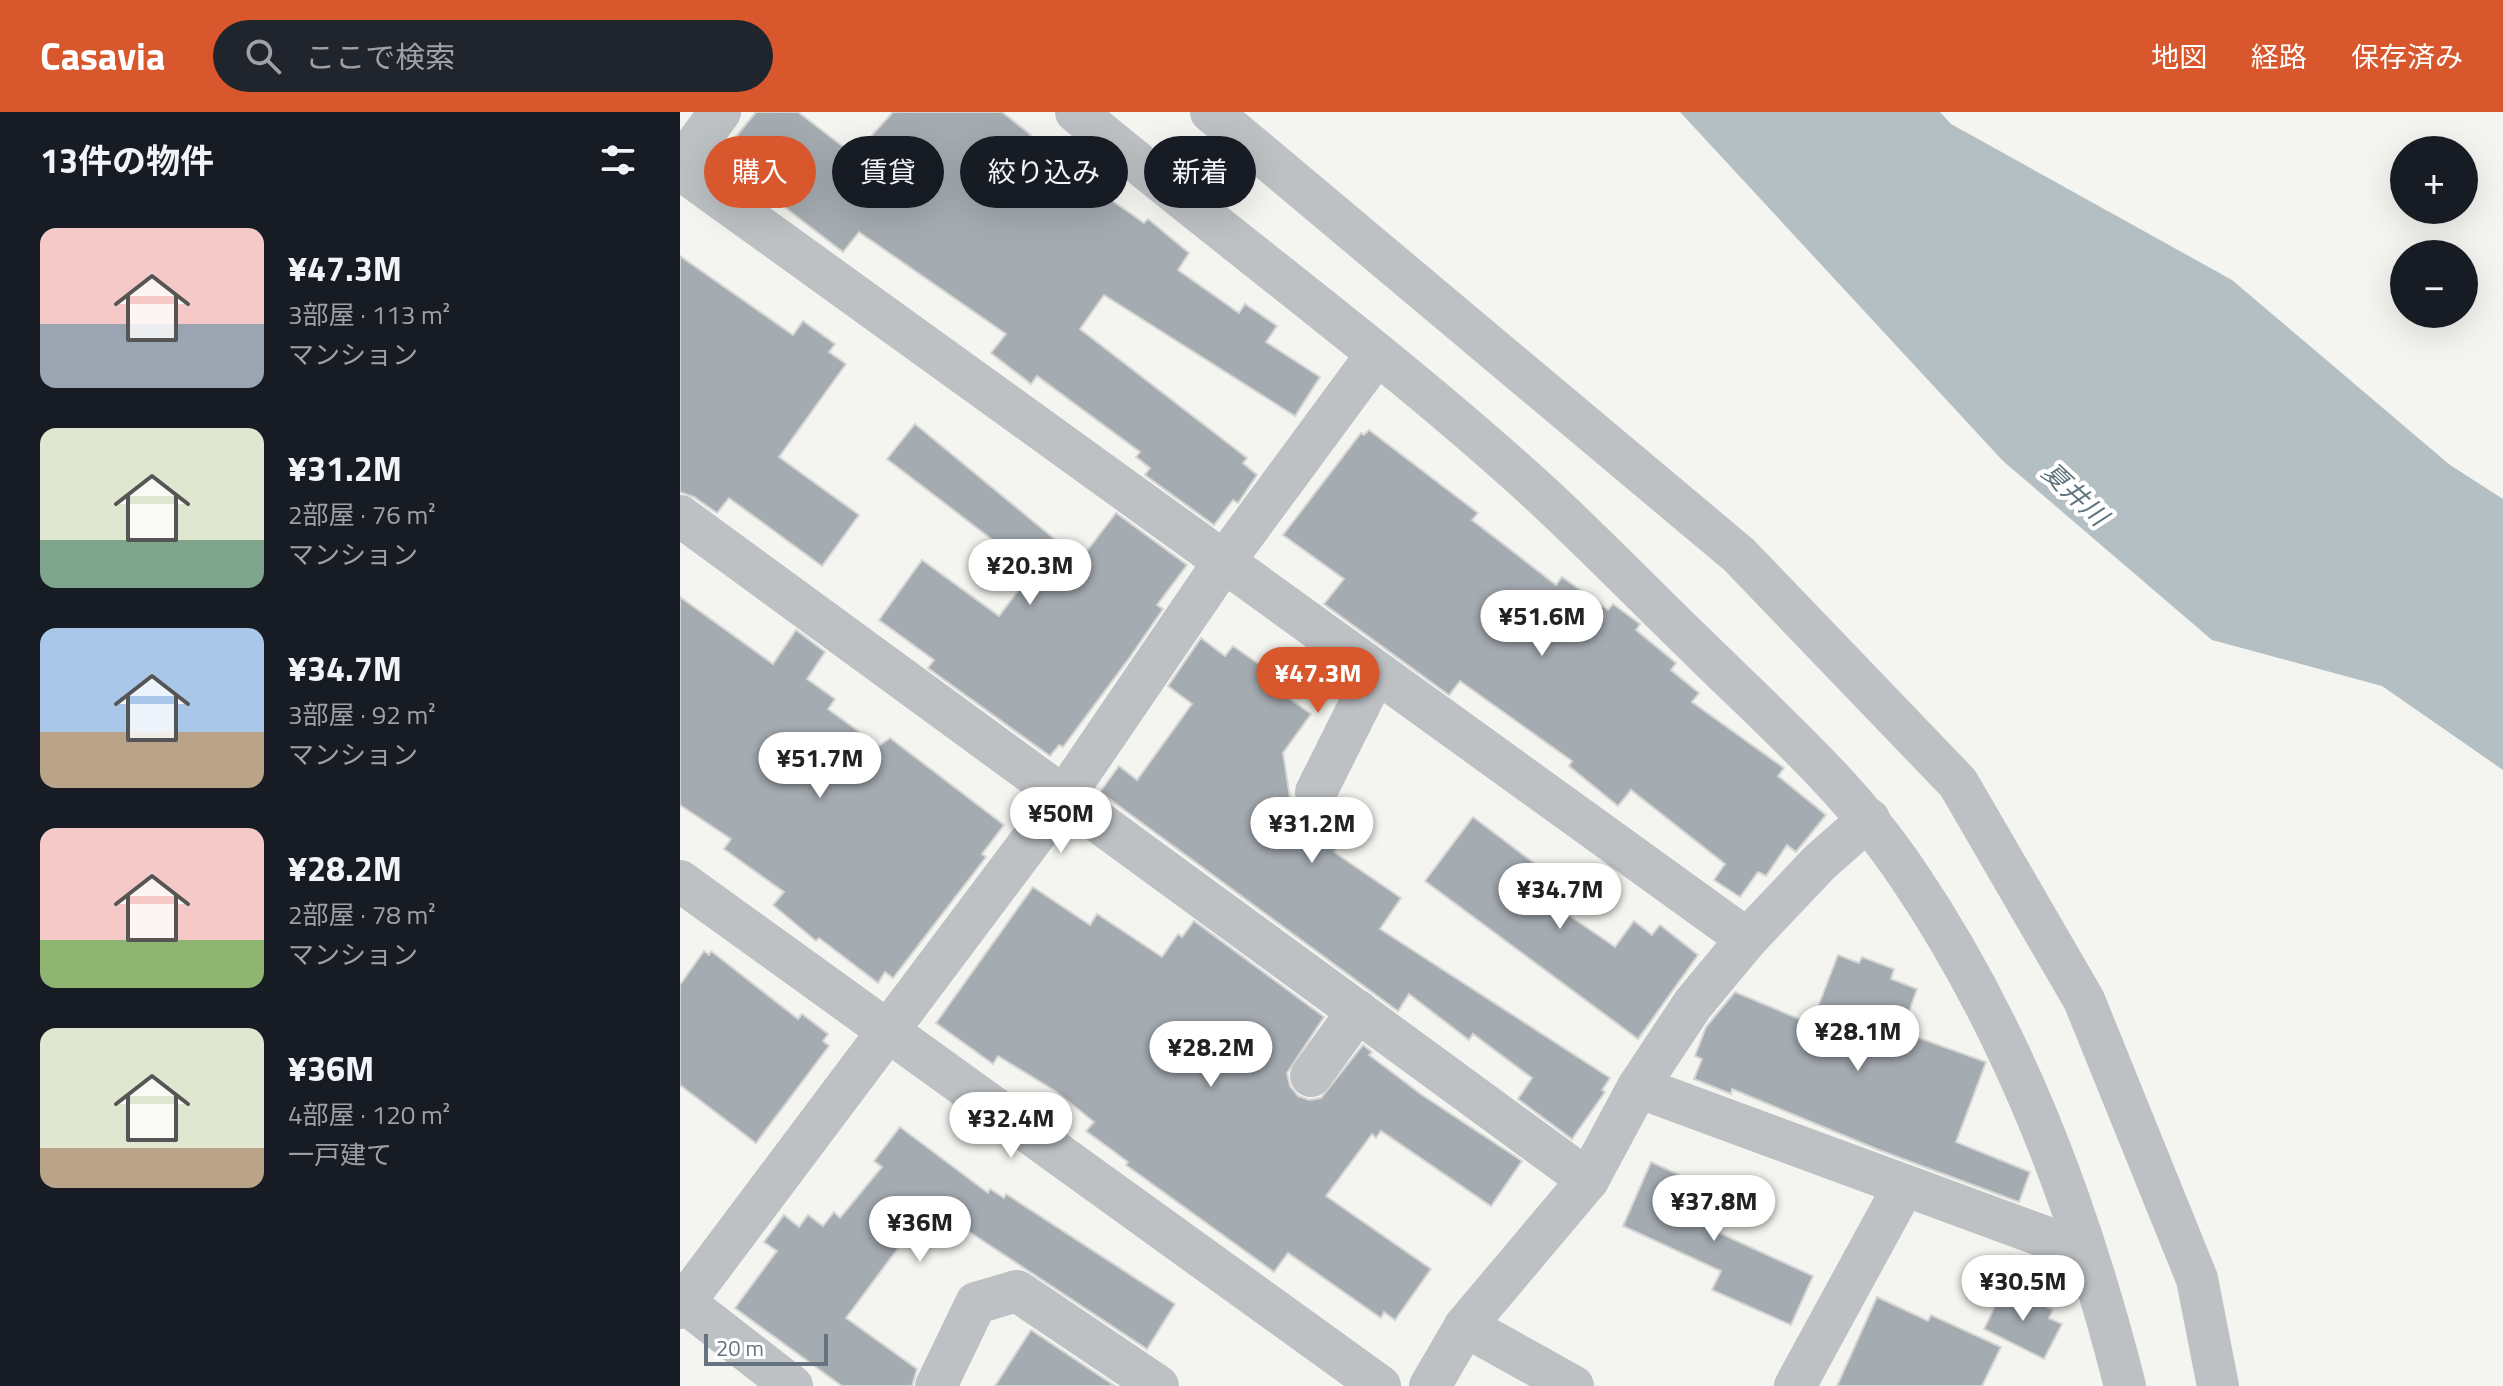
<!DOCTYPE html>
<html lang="ja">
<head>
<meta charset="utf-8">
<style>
  body { margin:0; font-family:"Titillium Web","Noto Sans JP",sans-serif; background:#20242c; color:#f1f3f6; height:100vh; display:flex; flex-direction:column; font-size:30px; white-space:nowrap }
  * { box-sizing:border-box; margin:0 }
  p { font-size:26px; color:#9ea1a6 }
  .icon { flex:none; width:44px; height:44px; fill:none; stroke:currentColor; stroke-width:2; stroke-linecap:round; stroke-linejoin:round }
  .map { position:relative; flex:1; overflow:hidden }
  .drawer { display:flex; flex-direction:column; background:#171b24; width:680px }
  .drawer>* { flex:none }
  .top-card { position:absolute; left:24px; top:24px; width:760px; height:72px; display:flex; gap:16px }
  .buttons { position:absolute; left:1710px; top:24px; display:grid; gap:16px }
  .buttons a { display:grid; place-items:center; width:88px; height:88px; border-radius:50%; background:#171b24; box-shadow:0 8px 32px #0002; font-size:40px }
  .scale { position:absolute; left:24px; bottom:20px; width:124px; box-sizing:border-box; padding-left:8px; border:4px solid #657380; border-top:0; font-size:22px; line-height:28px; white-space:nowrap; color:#657380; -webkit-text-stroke:6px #fff; paint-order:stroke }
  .price { position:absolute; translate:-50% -68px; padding:0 18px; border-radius:28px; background:#fff; color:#222; font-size:26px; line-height:52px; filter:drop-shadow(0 2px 4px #0008) }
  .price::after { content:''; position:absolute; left:50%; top:48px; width:24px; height:18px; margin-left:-12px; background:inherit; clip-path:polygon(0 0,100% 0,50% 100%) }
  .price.current { background:#d8572c; color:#fff }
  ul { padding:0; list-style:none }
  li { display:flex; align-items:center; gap:24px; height:200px; padding:0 40px }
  li span { display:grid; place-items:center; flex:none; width:224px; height:160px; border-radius:16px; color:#555 }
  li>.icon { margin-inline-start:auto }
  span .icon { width:96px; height:96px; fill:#fffc; stroke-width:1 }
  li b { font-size:34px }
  h2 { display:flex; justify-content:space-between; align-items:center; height:96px; padding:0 40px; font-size:34px }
  .tag { padding:0 28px; border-radius:36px; background:#171b24; box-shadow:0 8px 32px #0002; font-size:28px; line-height:72px }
  .tag.current { background:#d8572c; color:#fff }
  header { display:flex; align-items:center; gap:48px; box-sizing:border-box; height:112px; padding:0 40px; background:#d8572c; color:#fff }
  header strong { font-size:38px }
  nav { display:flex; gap:44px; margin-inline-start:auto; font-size:28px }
  .search { width:560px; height:72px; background:#20242c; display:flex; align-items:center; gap:20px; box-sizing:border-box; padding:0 28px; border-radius:44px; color:#9ea1a6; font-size:30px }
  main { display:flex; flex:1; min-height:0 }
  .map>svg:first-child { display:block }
  .water { fill:#b4bfc3 }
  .building { fill:#a4abb1; stroke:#d5d5d3; stroke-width:2 }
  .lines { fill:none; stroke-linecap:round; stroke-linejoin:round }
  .minor { stroke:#bdc1c4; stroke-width:42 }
  .labels { text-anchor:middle; stroke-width:8; stroke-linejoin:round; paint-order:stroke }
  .water-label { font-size:26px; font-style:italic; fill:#60757d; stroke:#fff }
</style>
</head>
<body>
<header>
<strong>Casavia</strong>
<div class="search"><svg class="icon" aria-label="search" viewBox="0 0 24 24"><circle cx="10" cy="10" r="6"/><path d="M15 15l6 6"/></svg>ここで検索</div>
<nav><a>地図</a><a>経路</a><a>保存済み</a></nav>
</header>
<main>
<section class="drawer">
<h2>13件の物件<svg class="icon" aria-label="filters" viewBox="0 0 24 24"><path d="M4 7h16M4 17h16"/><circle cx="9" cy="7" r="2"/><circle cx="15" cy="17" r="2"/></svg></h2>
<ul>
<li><span style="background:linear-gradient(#f6c9c9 60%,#9aa5b1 0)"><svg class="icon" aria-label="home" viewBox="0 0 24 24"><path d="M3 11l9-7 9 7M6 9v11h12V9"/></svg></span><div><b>¥47.3M</b><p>3部屋 · 113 m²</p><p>マンション</p></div></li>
<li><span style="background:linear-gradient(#dfe7d0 70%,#7fa58c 0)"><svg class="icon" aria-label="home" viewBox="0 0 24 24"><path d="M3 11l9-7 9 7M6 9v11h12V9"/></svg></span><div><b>¥31.2M</b><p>2部屋 · 76 m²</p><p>マンション</p></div></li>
<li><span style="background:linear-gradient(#a9c7e8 65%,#b9a48a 0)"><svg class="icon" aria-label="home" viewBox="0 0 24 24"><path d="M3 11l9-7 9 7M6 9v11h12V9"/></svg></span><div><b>¥34.7M</b><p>3部屋 · 92 m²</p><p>マンション</p></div></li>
<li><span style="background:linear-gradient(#f6c9c9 70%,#8fb573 0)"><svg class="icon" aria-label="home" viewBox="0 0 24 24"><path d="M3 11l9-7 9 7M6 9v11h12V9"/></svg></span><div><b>¥28.2M</b><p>2部屋 · 78 m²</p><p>マンション</p></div></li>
<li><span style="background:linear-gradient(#dfe7d0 75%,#b9a48a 0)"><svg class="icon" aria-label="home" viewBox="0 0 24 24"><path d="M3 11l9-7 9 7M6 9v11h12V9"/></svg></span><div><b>¥36M</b><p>4部屋 · 120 m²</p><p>一戸建て</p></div></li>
</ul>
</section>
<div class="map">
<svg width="1823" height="1274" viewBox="0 0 1823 1274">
  <rect width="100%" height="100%" fill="#f4f4f0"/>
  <path class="water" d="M1000,0H1260L1271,12L1552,168L1770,353L1823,387V658L1702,574L1532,528L1323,349Z"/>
  <g class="building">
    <path d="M76,0H118L174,43L213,0H322L351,23L346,28L464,111L468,107L509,141L498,158L559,201L565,192L597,214L586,230L640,265L615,304L424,183L400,217L567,346L563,351L577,363L558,391L553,388L534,413L465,363L470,356L456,345L460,340L357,264L351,272L311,241L326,222L179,120L163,140L47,51L52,44L45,38Z"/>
    <path d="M0,144L113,223L123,209L155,232L149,240L166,252L99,345L179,403L142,454L49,386L37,401L14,385L0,380Z"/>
    <path d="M235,312L400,448L436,401L507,453L477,493L483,497L450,545L383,635L379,633L370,644L248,556L254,548L199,508L242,448L319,504L353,459L207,347Z"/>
    <path d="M689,318L798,401L792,408L876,473L882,465L928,498L933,492L960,512L956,518L996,551L991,558L1019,581L1012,590L1104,656L1098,664L1146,703L1116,740L1107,733L1086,764L1078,760L1060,785L1034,768L1045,752L951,678L938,694L889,654L892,649L780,569L769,583L644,492L664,467L603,423L681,321L684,323Z"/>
    <path d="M0,485L93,552L116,518L145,540L127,567L155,587L148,597L199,634L210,626L324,713L302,742L306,745L213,866L205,860L198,871L139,826L136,829L93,793L104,780L44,737L51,727L0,693Z"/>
    <path d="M521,526L545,544L553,534L606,571L600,580L631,602L603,641L613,705L657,735L654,740L721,786L700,817L930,966L922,978L925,980L892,1027L838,987L852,966L793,922L789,928L729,882L718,899L420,680L439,654L457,668L512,592L488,574Z"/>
    <path d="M793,705L871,764L858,782L935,835L954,809L972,823L980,813L1018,843L958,927L745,769Z"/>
    <path d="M353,775L410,813L417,802L482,845L498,822L502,825L514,809L644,905L607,961L610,974L618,984L629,988L641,986L683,933L692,940L689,943L742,983L842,1049L811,1094L701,1019L696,1026L692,1022L646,1084L751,1157L715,1208L704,1200L701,1206L608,1141L594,1160L446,1053L448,1050L406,1019L414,1010L377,980L318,944L313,952L256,911Z"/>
    <path d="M24,839L29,843L31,839L118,907L122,902L148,922L143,929L149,934L76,1031L0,973V873Z"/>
    <path d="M1158,843L1179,851L1182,845L1214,857L1211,867L1237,877L1222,920L1306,950L1276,1030L1350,1060L1339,1090L1199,1038L1052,977L1051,982L1014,967L1022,947L1015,944L1026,915L1055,880L1124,909L1127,902L1134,905Z"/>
    <path d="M220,1015L308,1081L310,1077L324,1086L326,1082L495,1192L467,1237L282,1115L271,1131L239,1108L166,1206L237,1257L232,1274H162L55,1196L97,1139L84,1130L104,1103L119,1115L128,1103L143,1114L154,1100L160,1106L202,1055L194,1049Z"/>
    <path d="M971,1050L1050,1086L1035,1119L1133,1164L1111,1213L1032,1178L1041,1159L943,1114Z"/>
    <path d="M1325,1174L1373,1198L1369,1206L1382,1212L1364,1247L1304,1217Z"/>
    <path d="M1197,1185L1248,1209L1251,1203L1321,1235L1302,1274H1157Z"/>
    <path d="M351,1218L435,1274H315Z"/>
  </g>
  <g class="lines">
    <g class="minor">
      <path d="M396,0C550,129 714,247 862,383C916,433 967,486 1020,537C1092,608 1170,676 1227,761C1333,917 1399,1093 1445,1274"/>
      <path d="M531,0L1059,443L1278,671L1404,888L1517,1167L1538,1274"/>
      <path d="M0,54L40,0"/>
      <path d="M0,57L1067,827"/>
      <path d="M0,404L908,1068"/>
      <path d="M636,680L686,580L699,564"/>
      <path d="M0,769L700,1274"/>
      <path d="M631,964L678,899"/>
      <path d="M958,975L1406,1140"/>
      <path d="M0,1187L112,1274"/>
      <path d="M0,1196L385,683L543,451L697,242"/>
      <path d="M785,1214L893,1274"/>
      <path d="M256,1274L296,1191L337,1179L478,1274"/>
      <path d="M750,1274L785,1214L908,1068L958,975L1013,892L1067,827L1140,750L1189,707"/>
      <path d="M1115,1274L1224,1074"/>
    </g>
  </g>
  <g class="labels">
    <g class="water-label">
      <text transform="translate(1395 382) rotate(43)" y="9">夏井川</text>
    </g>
  </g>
</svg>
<div class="buttons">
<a>+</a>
<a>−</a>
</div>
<div class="scale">20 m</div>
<b class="price" style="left:350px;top:495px">¥20.3M</b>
<b class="price" style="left:862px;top:546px">¥51.6M</b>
<b class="price current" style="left:638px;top:603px">¥47.3M</b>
<b class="price" style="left:140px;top:688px">¥51.7M</b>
<b class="price" style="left:381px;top:743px">¥50M</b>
<b class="price" style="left:632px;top:753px">¥31.2M</b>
<b class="price" style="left:880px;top:819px">¥34.7M</b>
<b class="price" style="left:1178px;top:961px">¥28.1M</b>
<b class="price" style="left:531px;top:977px">¥28.2M</b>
<b class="price" style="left:331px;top:1048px">¥32.4M</b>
<b class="price" style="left:1034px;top:1131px">¥37.8M</b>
<b class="price" style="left:240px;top:1152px">¥36M</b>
<b class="price" style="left:1343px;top:1211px">¥30.5M</b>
<div class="top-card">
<a class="tag current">購入</a>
<a class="tag">賃貸</a>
<a class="tag">絞り込み</a>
<a class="tag">新着</a>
</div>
</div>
</main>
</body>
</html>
